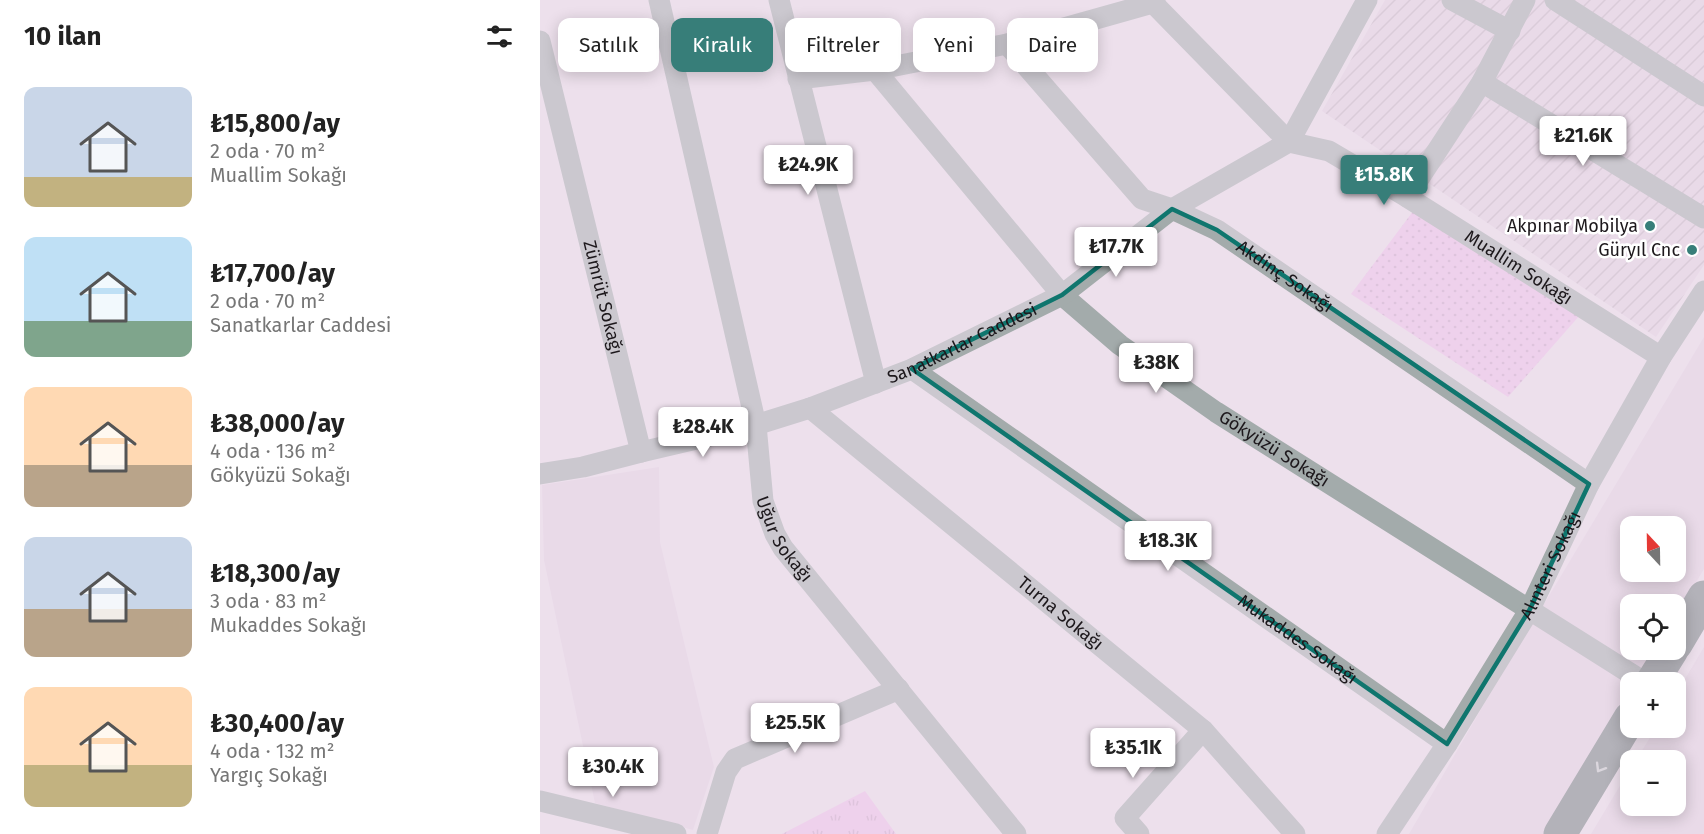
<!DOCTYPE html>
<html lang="tr">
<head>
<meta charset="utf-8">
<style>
  body { margin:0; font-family:"Fira Sans",sans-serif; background:#f6f6f6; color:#222; height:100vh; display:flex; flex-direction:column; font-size:22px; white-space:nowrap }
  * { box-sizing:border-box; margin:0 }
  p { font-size:20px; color:#767676 }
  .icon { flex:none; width:33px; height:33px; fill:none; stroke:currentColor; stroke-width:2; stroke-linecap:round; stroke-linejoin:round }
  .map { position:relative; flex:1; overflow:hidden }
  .side { display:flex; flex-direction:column; background:#fff; width:540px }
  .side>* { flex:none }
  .hud { position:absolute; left:18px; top:18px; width:570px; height:54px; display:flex; gap:12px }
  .needle { width:39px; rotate:338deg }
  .fabs { position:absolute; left:1080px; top:516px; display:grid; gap:12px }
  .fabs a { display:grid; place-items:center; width:66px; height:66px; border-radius:12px; background:#fff; box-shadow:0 3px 15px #0003; font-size:30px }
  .price { position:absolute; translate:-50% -51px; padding:0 14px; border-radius:6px; background:#fff; color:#222; font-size:20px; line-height:39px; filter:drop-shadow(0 2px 3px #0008) }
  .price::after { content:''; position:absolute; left:50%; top:36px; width:18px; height:14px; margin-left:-9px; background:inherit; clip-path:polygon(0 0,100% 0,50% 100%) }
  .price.active { background:#377e79; color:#fff }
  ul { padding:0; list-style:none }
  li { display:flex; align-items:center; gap:18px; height:150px; padding:0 24px }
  li span { display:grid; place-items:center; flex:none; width:168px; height:120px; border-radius:12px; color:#555 }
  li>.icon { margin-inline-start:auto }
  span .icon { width:72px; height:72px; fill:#fffc; stroke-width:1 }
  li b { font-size:26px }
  h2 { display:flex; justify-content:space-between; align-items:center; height:72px; padding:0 24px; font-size:26px }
  .chip { padding:0 21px; border-radius:12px; background:#fff; box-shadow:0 3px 15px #0003; font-size:21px; line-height:54px }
  .chip.active { background:#377e79; color:#fff }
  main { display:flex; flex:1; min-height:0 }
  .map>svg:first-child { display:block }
  .built { fill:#e5d2e3; fill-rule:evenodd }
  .industrial { fill:url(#industrial-furrows) }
  .grass { fill:url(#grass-tufts) }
  .park { fill:url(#park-dots) }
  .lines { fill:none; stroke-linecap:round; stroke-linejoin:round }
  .minor { stroke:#a3abab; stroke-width:21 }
  .primary { stroke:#6d7b7a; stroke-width:33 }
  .oneway { stroke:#c5caca }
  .marked { fill:none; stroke:#0f766e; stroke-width:4.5; stroke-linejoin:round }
  .poi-dot { fill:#377e79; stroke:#fff; stroke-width:2 }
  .labels { text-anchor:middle; stroke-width:5; stroke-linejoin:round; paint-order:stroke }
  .poi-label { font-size:18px; fill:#1d181c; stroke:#fff; text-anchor:end }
  .street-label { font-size:18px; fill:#1d181c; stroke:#fff }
</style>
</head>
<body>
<main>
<section class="side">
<h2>10 ilan<svg class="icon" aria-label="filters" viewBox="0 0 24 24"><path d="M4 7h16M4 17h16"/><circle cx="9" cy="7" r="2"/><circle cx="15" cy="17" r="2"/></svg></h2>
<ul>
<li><span style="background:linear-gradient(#c9d6e8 75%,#c2b280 0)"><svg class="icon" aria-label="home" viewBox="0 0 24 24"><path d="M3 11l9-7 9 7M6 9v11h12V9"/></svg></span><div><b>₺15,800/ay</b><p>2 oda · 70 m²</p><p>Muallim Sokağı</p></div></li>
<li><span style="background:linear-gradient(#bfe0f5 70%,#7fa58c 0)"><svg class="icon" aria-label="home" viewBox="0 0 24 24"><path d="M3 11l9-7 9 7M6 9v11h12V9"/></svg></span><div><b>₺17,700/ay</b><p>2 oda · 70 m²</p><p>Sanatkarlar Caddesi</p></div></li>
<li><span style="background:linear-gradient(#ffd9b3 65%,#b9a48a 0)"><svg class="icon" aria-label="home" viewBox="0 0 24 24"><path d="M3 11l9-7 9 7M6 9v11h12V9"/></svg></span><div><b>₺38,000/ay</b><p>4 oda · 136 m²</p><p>Gökyüzü Sokağı</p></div></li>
<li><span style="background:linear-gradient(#c9d6e8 60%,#b9a48a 0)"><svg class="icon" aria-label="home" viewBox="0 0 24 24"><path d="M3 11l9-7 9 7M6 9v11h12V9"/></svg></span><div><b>₺18,300/ay</b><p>3 oda · 83 m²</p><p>Mukaddes Sokağı</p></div></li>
<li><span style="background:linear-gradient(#ffd9b3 65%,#c2b280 0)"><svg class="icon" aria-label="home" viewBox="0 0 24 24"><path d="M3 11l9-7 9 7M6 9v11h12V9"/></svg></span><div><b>₺30,400/ay</b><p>4 oda · 132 m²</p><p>Yargıç Sokağı</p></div></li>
</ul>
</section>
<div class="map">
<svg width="1164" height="834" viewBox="0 0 1164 834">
  <defs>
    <pattern id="industrial-furrows" width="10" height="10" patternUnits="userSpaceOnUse" patternTransform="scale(1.5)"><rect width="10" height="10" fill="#e5d2e3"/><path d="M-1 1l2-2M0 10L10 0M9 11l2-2" fill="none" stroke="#c4b4c2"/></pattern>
    <pattern id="grass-tufts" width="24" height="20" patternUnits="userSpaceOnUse" patternTransform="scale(1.5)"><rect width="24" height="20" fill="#f0bfeb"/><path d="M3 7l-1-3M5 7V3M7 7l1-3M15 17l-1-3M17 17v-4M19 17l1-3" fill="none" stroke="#cda3c9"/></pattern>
    <pattern id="park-dots" width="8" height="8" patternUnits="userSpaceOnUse" patternTransform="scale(1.5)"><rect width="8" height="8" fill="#f0bfeb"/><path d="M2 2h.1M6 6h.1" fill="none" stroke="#cda3c9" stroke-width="1.8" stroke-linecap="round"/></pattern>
  </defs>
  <rect width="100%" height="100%" fill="#ede0ec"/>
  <g class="built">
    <path d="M1164,337V569L1136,616V604H1090V650H1116L1090,682V692L1005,834H869L940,711ZM1090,526H1136V572H1090Z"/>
    <path d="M119,467L120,542L174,767L153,830L55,803L4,560L2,485Z"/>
    <path d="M1164,647V834H1051L1090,769V806H1136V760H1096L1116,728H1136V694Z"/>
  </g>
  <path class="industrial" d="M845,0H1164V265L1116,337L782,111Z"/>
  <path class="grass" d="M325,791L356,834H242Z"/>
  <path class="park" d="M874,210L1040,315L968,397L811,294Z"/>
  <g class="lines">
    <g class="minor">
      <path id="s1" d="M119,0L216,425L223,501L235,534L243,548L476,834"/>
      <path d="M239,0L336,383"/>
      <path d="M912,0L970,31"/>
      <path d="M1015,0L1164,96"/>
      <path id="s2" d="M613,3L749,142L789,151L867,197L1121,357"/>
      <path id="s3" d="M0,41L101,452L43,467L0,474"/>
      <path id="s4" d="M467,44L602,199L632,209L677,230L1049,484"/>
      <path id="s5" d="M335,70L522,295L580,345L676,412L1104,682"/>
      <path d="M258,79L335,70L467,44L613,3L615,0"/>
      <path d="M942,82L1164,218"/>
      <path d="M867,197L942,82L985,0"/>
      <path id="s6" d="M372,369L907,744"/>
      <path id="s7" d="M270,408L663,730L755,834"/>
      <path id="s8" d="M101,452L216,425L270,408L372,369L522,295L632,209L749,142L827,0"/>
      <path d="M0,801L136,834"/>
      <path d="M167,834L186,772L195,759L359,689"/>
      <path d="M599,834L585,818L663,730"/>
      <path id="s9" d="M847,834L907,744L990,609L1049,484L1121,357L1164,291"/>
    </g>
    <g class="primary">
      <path d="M1136,644L1164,597"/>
      <path d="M1112,682L1132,650"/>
      <path d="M1020,834L1090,718"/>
    </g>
  </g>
  <defs><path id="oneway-chevron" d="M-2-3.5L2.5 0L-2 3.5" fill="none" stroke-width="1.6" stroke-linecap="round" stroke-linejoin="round" transform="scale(1.5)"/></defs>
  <use class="oneway" href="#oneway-chevron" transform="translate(1060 768) rotate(121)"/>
  <path d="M0 0H1164V834H0ZM632,209L677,230L1049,484L990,609L907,744L372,369L522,295Z" fill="#ede0ec" fill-opacity=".55" fill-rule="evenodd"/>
  <path class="marked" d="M632,209L677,230L1049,484L990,609L907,744L372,369L522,295Z"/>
  <g class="poi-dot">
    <circle cx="1110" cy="226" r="6"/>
    <circle cx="1152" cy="250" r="6"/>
  </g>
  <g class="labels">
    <g class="poi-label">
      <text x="1098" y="232">Akpınar Mobilya</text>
      <text x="1140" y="256">Güryıl Cnc</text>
    </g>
    <g class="street-label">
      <text dy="6" stroke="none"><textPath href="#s2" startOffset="458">Muallim Sokağı</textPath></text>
      <text dy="6" stroke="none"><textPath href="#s4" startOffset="369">Akdinç Sokağı</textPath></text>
      <text dy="6" stroke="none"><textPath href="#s3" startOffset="264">Zümrüt Sokağı</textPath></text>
      <text dy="6" stroke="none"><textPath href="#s8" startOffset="340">Sanatkarlar Caddesi</textPath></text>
      <text dy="6" stroke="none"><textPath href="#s5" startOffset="555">Gökyüzü Sokağı</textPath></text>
      <text dy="6" stroke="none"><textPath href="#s1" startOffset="556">Uğur Sokağı</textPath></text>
      <text dy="6" stroke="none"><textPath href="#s9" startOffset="315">Alınteri Sokağı</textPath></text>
      <text dy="6" stroke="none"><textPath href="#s7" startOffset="324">Turna Sokağı</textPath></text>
      <text dy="6" stroke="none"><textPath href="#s6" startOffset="471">Mukaddes Sokağı</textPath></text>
    </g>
  </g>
</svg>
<div class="fabs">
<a><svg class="needle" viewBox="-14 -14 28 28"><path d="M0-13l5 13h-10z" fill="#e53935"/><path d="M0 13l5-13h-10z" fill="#767676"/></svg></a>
<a><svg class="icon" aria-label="locate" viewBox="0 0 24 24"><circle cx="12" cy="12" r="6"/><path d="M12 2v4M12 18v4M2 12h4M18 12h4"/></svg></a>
<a>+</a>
<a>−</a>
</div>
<b class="price" style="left:1043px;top:167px">₺21.6K</b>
<b class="price" style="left:268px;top:196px">₺24.9K</b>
<b class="price active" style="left:844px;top:206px">₺15.8K</b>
<b class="price" style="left:576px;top:278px">₺17.7K</b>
<b class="price" style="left:616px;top:394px">₺38K</b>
<b class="price" style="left:163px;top:458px">₺28.4K</b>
<b class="price" style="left:628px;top:572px">₺18.3K</b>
<b class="price" style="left:255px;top:754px">₺25.5K</b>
<b class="price" style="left:593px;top:779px">₺35.1K</b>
<b class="price" style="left:73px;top:798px">₺30.4K</b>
<div class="hud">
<a class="chip">Satılık</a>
<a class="chip active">Kiralık</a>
<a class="chip">Filtreler</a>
<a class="chip">Yeni</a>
<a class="chip">Daire</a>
</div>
</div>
</main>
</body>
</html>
